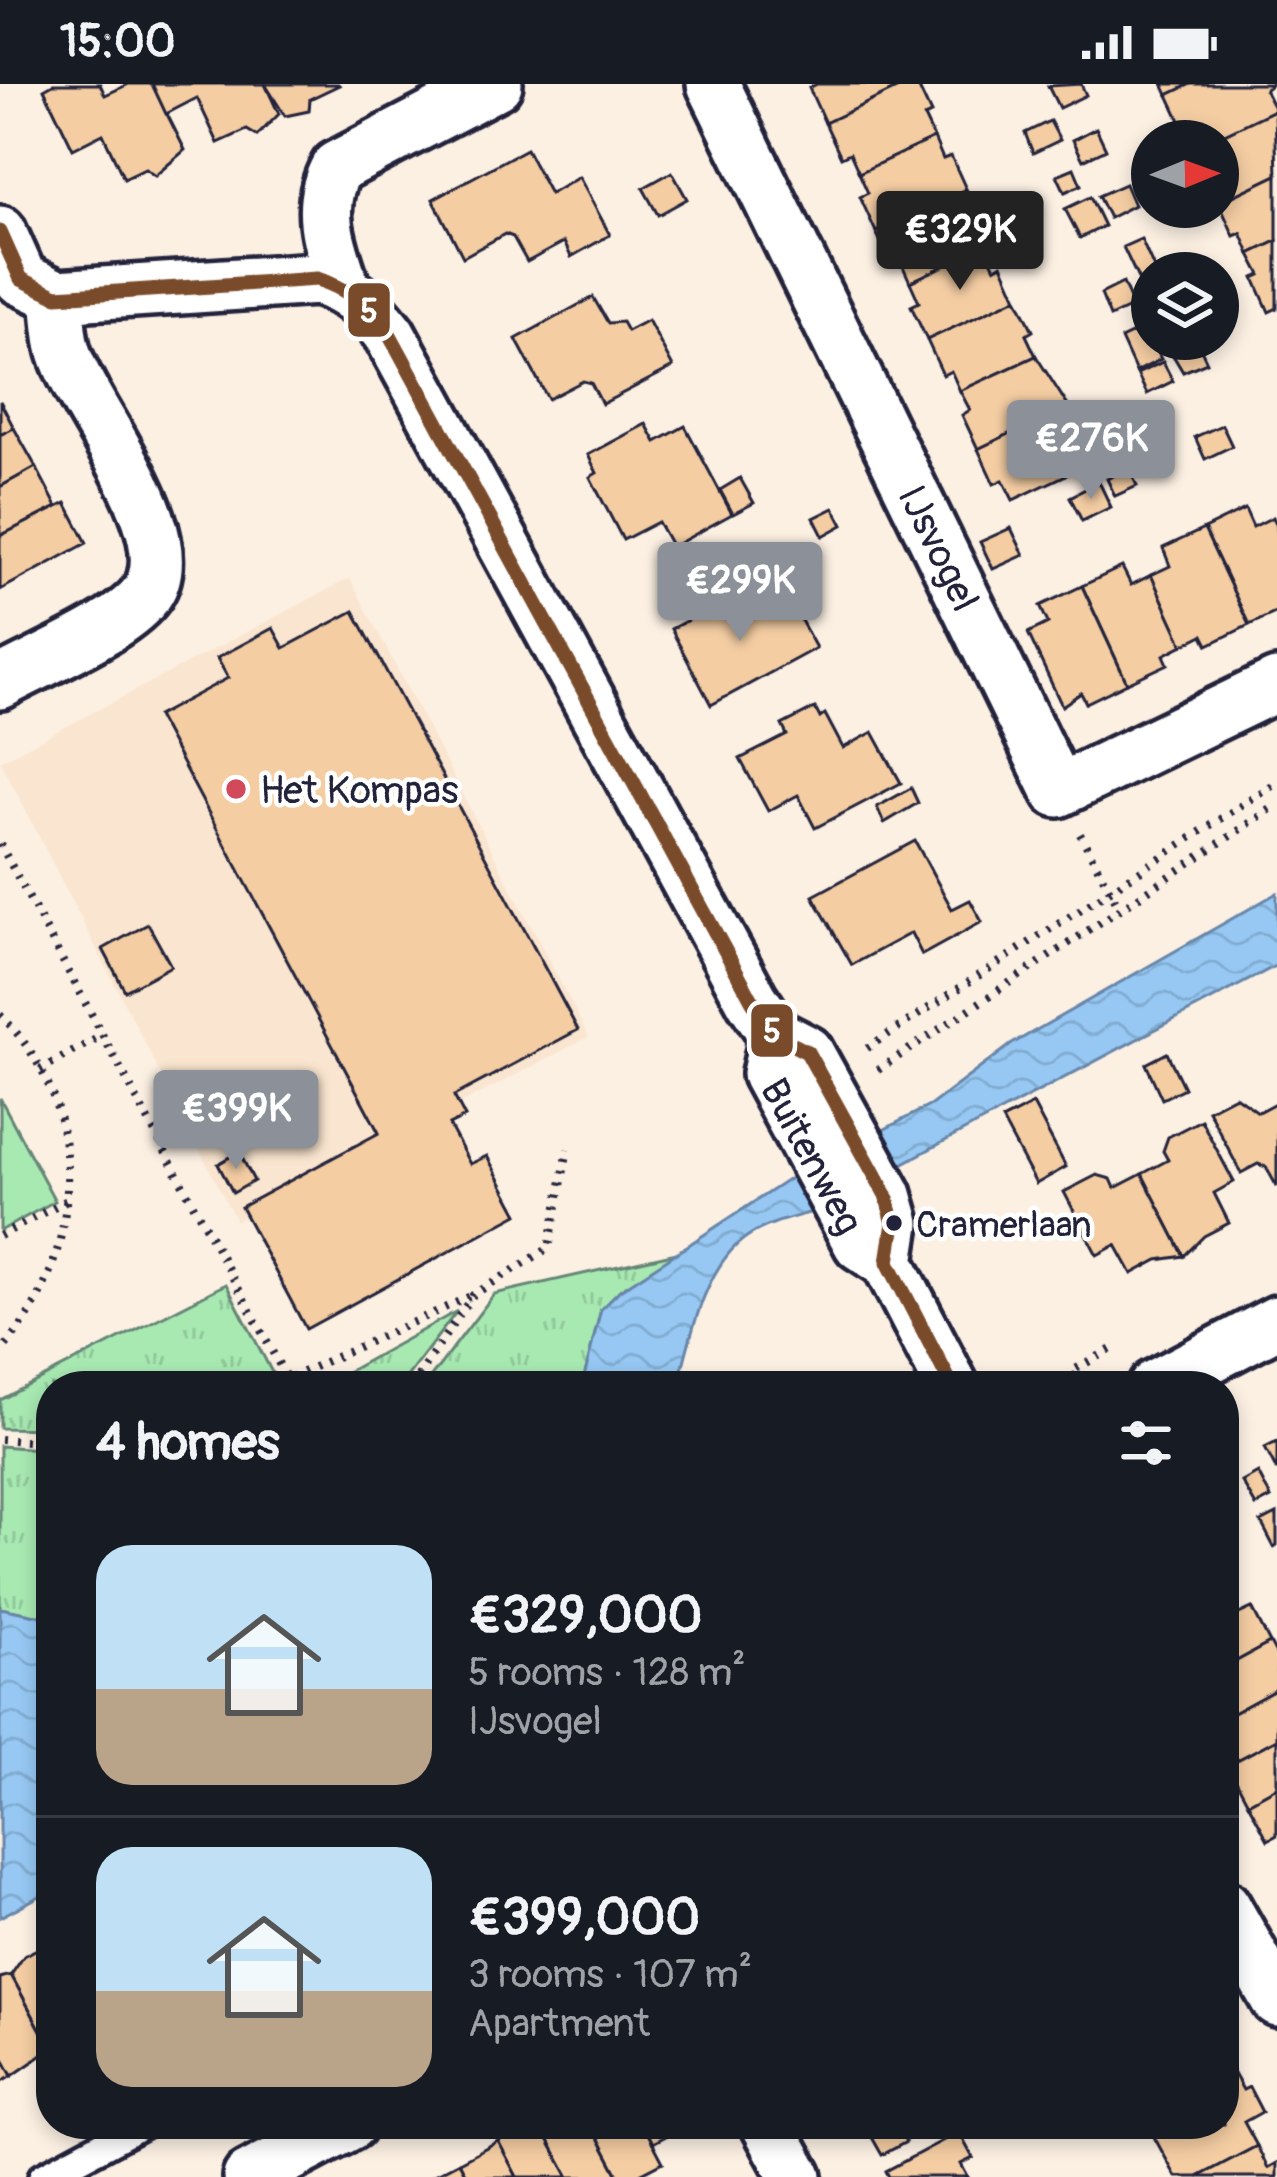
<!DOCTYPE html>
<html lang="en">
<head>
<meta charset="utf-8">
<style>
  body { margin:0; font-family:Pangolin,sans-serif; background:#242831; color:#f1f3f6; height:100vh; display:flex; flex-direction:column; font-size:45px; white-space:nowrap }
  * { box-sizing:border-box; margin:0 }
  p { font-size:39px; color:#9ea1a6 }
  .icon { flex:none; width:66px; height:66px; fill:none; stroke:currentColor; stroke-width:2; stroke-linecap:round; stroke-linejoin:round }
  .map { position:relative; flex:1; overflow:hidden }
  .panel { position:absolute; left:36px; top:1287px; width:1203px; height:768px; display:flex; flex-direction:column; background:#171b24; border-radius:48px; box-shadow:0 6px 18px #0003 }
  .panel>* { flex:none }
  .needle { width:78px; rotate:89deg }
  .tools { position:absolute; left:1131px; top:36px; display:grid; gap:24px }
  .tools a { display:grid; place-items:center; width:108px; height:108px; border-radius:50%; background:#171b24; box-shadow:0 6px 18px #0003; font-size:60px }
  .price { position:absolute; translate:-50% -102px; padding:0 27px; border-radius:12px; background:#8c9099; color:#fff; font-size:39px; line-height:78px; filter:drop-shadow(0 3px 6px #0008) }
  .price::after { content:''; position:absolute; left:50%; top:72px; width:36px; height:27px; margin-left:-18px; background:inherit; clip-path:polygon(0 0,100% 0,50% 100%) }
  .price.current { background:#222; color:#fff }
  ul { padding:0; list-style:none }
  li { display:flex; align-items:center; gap:36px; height:300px; padding:0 60px }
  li+li { border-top:3px solid #363941 }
  li span { display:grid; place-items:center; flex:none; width:336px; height:240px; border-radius:36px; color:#555 }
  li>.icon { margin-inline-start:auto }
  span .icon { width:144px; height:144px; fill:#fffc; stroke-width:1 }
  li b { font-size:51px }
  h2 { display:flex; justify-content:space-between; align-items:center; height:144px; padding:0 60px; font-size:51px }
  .status { display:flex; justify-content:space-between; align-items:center; height:84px; padding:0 60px; background:#171b24; direction:ltr }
  .status svg { height:33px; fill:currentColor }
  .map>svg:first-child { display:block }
  .built { fill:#fae6d0 }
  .grass { fill:url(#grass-tufts); stroke:#658676; stroke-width:3 }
  .garden { fill:#a8e9b2; stroke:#658676; stroke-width:3 }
  .water { fill:url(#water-waves); stroke:#6886a9; stroke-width:3 }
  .building { fill:#f4cda3; stroke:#22223b; stroke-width:3 }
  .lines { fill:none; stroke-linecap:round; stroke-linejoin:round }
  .lane-casing { stroke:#22223b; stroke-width:36 }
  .street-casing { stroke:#22223b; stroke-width:60 }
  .path { stroke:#22223b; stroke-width:8; stroke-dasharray:3 9; stroke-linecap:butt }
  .lane { stroke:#fff; stroke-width:27 }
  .street { stroke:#fff; stroke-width:51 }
  .bus-1-casing { stroke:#fff; stroke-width:24 }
  .bus-1 { stroke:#7a4b2a; stroke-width:15 }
  .poi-dot { fill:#d1495b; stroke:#fff; stroke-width:4.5 }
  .bus-dot { fill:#22223b; stroke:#fff; stroke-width:4.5 }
  .labels { text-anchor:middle; stroke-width:9; stroke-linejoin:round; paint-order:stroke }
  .bus-label { font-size:36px; fill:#22223b; stroke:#fff; text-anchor:start }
  .street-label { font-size:39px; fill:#22223b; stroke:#fff }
  .poi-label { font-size:39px; fill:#22223b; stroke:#fff; text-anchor:start }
  .line-badge { stroke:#fff; stroke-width:4.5 }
  .badge-label { font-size:33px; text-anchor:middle; font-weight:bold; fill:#fff }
</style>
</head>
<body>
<div class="status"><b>15:00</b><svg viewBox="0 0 49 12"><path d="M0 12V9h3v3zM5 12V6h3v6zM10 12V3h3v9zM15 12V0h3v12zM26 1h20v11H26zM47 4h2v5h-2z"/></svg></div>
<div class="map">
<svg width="1277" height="2093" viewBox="0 0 1277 2093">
  <defs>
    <pattern id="grass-tufts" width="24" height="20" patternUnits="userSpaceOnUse" patternTransform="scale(3)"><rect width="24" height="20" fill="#a8e9b2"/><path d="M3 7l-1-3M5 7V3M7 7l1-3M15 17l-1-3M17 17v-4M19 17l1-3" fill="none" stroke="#90c89a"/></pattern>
    <pattern id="water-waves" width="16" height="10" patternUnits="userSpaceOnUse" patternTransform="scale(3)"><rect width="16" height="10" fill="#96c8f3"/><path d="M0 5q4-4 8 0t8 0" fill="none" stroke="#81acd1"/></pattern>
  </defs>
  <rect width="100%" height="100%" fill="#fcf0e3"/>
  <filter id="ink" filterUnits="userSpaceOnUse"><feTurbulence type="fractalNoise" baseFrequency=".00833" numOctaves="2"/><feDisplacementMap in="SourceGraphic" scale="24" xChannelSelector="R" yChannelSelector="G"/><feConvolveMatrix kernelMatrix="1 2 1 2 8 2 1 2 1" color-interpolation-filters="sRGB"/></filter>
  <g filter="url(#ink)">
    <path class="built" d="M350,494L589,953L236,1137L0,677Z"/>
    <g class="grass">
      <path d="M681,1168L620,1206L601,1225L582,1302H424L494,1210Z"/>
      <path d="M226,1200L279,1302H51V1345L0,1344V1316Z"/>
      <path d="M457,1227L400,1302H322Z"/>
      <path d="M0,1362L51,1366V1534L0,1524Z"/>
    </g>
    <path class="garden" d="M0,1014L55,1117L0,1147Z"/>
    <g class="water">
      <path d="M1277,809V881L809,1129C788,1135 766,1140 748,1152C704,1181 690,1255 678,1302H582L601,1225L620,1206L789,1095L931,1021L1012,960Z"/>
      <path d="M0,1524L51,1534V1806L0,1833Z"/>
    </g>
    <g class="building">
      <path d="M53,0H100L105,11L129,0H152L185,66L155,92L145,85L124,95L103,50L73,65L44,5Z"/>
      <path d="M152,0H265L279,30L257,52L247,46L218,59L197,14L166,30Z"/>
      <path d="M265,0H338L339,1L310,15L309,27L285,32Z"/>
      <path d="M817,0H907L825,39L809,4Z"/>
      <path d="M907,0H917L931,30L924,33L934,54L859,89L850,69L841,73L825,39Z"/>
      <path d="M1081,0L1086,11L1059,24L1048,2Z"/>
      <path d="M1163,0H1191L1168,11Z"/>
      <path d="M1191,0H1272L1265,6L1275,26L1210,57H1198L1190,40L1183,43L1168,11Z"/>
      <path d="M1275,26L1277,91L1219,119L1218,57H1210Z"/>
      <path d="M1050,37L1060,56L1033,69L1025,49Z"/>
      <path d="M1096,44L1106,65L1083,76L1073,56Z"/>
      <path d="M934,54L943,75L951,72L966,105L876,148L860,113L868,109L859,89Z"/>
      <path d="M526,65L550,110L579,93L610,151L571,173L564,158L527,178L513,153L505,150L463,173L433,115Z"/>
      <path d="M1074,84L1081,101L1065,108L1057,91Z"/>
      <path d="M672,88L687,115L658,131L643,104Z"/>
      <path d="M1277,91V157L1250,170L1241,149L1234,152L1219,119Z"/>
      <path d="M1125,100L1134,121L1109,134L1098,112Z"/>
      <path d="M966,105L982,138L975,142L985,163L910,198L901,178L892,182L876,148Z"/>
      <path d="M1090,113L1104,142L1080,154L1065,125Z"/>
      <path d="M1141,155L1156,189L1149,218L1123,163Z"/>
      <path d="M1277,157V224L1269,228L1254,194L1261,191L1250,170Z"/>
      <path d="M985,163L995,184L1002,180L1017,214L927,256L911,222L919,218L910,198Z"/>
      <path d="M1123,199L1133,222L1110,233L1101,210Z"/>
      <path d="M593,213L608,239L622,238L627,247L648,236L673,283L602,320L591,299L583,297L548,315L516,255Z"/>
      <path d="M1017,214L1033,247L1026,251L1036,272L960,307L951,287L943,291L927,256Z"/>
      <path d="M1146,243L1161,275L1136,288L1121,255Z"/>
      <path d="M1167,255H1196L1199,261L1174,273Z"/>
      <path d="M1199,261L1207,278L1183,288L1174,273Z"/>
      <path d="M1036,272L1068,322L978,365L962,331L970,326L960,307Z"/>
      <path d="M1163,278L1173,297L1147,310L1137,290Z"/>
      <path d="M0,317L14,344L0,351Z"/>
      <path d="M1068,322L1084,356L1076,359L1087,381L1013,416L1003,396L994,400L978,365Z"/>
      <path d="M646,340L656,358L685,342L732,430L672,463L658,438L623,456L590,393L597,389L588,371Z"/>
      <path d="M1222,341L1232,362L1205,375L1195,353Z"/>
      <path d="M14,344L36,383L0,403V351Z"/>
      <path d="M36,383L57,423L0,452V403Z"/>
      <path d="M1129,384L1137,402L1115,412L1107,395Z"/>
      <path d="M740,394L754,419L733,430L720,406Z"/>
      <path d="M1099,398L1111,423L1082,437L1070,413Z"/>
      <path d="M66,419L87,459L0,506V452Z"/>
      <path d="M834,424L843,441L823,452L814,434Z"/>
      <path d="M1245,425L1253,443L1273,433L1277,442V528L1249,541L1204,445Z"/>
      <path d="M1011,444L1024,471L993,485L980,458Z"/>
      <path d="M1204,445L1249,541L1208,561L1203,551L1183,561L1151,491L1170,482L1163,464Z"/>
      <path d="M1122,483L1131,501L1151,491L1183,561L1164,571L1168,580L1127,599L1082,502Z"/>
      <path d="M1082,502L1127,599L1086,619L1081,609L1062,622L1028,549L1048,539L1040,522Z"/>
      <path d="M749,504L766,534L792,520L816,564L711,621L671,545Z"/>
      <path d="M354,527L578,946L454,1012L465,1033L449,1041L470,1080L487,1072L518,1130L306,1245L241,1123L379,1049L157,632L228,594L217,574L273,544L284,564Z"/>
      <path d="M815,624L820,634L825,630L843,664L873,648L901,699L815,744L798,711L768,727L740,675L787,651L782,641Z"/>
      <path d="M911,704L918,719L884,739L877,723Z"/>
      <path d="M915,757L952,825L970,816L982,838L922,871L911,849L852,881L813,812Z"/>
      <path d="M148,840L171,882L125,907L103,865Z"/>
      <path d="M1167,969L1184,1004L1162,1015L1146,980Z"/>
      <path d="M1235,1012L1258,1028L1277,1018V1103L1266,1083L1258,1080L1241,1089L1208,1026Z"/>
      <path d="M1033,1020L1066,1083L1036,1100L1002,1036Z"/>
      <path d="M1201,1036L1234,1098L1214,1109L1229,1139L1204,1152L1184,1172L1142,1090L1168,1076L1163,1067L1168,1053Z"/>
      <path d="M239,1068L254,1097L233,1109L218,1080Z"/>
      <path d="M1142,1090L1184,1172L1158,1176L1132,1190L1116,1161L1097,1171L1064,1108L1097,1091L1111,1095L1115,1104Z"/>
      <path d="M1277,1358V1387L1265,1364Z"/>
      <path d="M1258,1389L1271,1414L1256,1422L1242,1398Z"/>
      <path d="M1277,1430V1461L1274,1463L1261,1438Z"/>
      <path d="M1252,1524L1270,1559L1224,1584V1537Z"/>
      <path d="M1270,1559L1277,1572V1605L1224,1634V1584Z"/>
      <path d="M1277,1605V1655L1228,1681L1224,1634Z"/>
      <path d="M1277,1655V1703L1248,1719L1228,1681Z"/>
      <path d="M1277,1703V1751L1268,1756L1248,1719Z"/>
      <path d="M35,1866L51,1869V1965L11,1891L24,1872Z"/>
      <path d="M11,1891L51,1965L12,1992L0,1970V1894Z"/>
      <path d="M0,1970L12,1992L0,1999Z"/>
      <path d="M1233,1988L1243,2006L1249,2003L1262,2028L1244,2038L1257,2062L1198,2093H1176L1147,2040H1224V1992Z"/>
      <path d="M530,2040H540L569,2093H517L498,2057Z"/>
      <path d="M540,2040H591L619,2093H569Z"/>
      <path d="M591,2040H643L663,2078L634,2093H619Z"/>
      <path d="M643,2040H688L653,2059Z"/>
      <path d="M883,2040H897L906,2058L882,2071L869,2048Z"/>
      <path d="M917,2040H948L924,2053Z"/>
      <path d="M959,2048L973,2074L961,2080L968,2093H889L886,2087Z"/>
      <path d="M498,2057L517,2093H467L459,2078Z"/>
      <path d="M1257,2062L1268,2084L1277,2079V2093H1198Z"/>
      <path d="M459,2078L467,2093H430Z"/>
    </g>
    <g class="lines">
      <g class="lane-casing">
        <path id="lane" d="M43,2093L142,2040"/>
      </g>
      <g class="street-casing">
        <g id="street">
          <path id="s1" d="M713,0L1058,707L1277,601"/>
          <path d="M0,148L21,195L57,212L317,195C352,206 368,222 390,251L752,916L776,952L807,968L886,1111L894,1139L888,1178L952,1302"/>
          <path d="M344,204C330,163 314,123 337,83L496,0"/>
          <path d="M0,599C39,577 117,546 144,513C193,455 82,327 64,267C59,250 59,229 57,212"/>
          <path id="s2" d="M776,952L768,990L860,1160L888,1178"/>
          <path d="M1155,1302L1277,1238"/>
          <path d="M1224,1822L1277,1916"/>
          <path d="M767,2040L796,2093"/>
          <path d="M249,2093L350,2040"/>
        </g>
      </g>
      <g class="path">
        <path d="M1080,750L1119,823"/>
        <path d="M0,760L287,1295L473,1211"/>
        <path d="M0,931C94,1021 85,1178 0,1268"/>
        <path d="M867,964L1277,698"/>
        <path d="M40,986L103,951"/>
        <path d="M878,986L1277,721"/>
        <path d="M0,1152L67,1116"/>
        <path d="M411,1302L473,1211L549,1164L568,1065"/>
        <path d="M1079,1302L1070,1288L1117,1262"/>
        <path d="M0,1355L51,1359"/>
      </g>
      <use href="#lane" class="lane"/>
      <use href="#street" class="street"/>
      <g class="bus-1-casing">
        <path id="bus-1" d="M0,148L21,195L57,212L317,195C352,206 368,222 390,251L752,916L776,952L807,968L886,1111L894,1139L888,1178L952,1302"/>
      </g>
      <use href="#bus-1" class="bus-1"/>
    </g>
  </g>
  <circle class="poi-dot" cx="236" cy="705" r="12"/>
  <circle class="bus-dot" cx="894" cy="1139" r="10"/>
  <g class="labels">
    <g class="bus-label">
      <text x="916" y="1153">Cramerlaan</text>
    </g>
    <g class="street-label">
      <text dy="14" stroke="none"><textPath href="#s1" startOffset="516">IJsvogel</textPath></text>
      <text dy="14" stroke="none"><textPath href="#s2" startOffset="132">Buitenweg</textPath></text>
    </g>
    <g class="poi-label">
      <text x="260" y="719">Het Kompas</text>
    </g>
  </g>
  <g class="line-badge">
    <rect x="346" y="197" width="46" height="58" rx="12" fill="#7a4b2a"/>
    <rect x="749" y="918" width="46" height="57" rx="12" fill="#7a4b2a"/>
  </g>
  <g class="badge-label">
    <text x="369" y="238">5</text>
    <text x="772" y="958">5</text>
  </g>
</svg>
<div class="tools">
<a><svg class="needle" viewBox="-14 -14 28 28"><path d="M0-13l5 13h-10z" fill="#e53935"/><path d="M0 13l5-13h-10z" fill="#9ea1a6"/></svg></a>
<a><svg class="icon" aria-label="layers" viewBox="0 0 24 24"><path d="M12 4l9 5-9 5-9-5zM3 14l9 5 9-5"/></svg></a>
</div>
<b class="price current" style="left:960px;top:209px">€329K</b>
<b class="price" style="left:1091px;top:418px">€276K</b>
<b class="price" style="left:740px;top:560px">€299K</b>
<b class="price" style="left:236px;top:1088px">€399K</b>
<section class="panel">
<h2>4 homes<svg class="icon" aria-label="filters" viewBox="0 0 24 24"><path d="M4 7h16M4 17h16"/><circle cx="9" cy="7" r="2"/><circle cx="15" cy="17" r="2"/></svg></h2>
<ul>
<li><span style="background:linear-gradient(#bfe0f5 60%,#b9a48a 0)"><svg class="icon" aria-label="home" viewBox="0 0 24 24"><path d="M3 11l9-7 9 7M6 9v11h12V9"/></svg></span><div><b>€329,000</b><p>5 rooms · 128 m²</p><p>IJsvogel</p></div></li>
<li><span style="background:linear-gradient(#bfe0f5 60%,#b9a48a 0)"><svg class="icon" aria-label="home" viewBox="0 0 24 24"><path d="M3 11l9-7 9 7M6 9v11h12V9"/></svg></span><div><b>€399,000</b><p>3 rooms · 107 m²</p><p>Apartment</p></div></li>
</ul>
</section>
</div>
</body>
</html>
